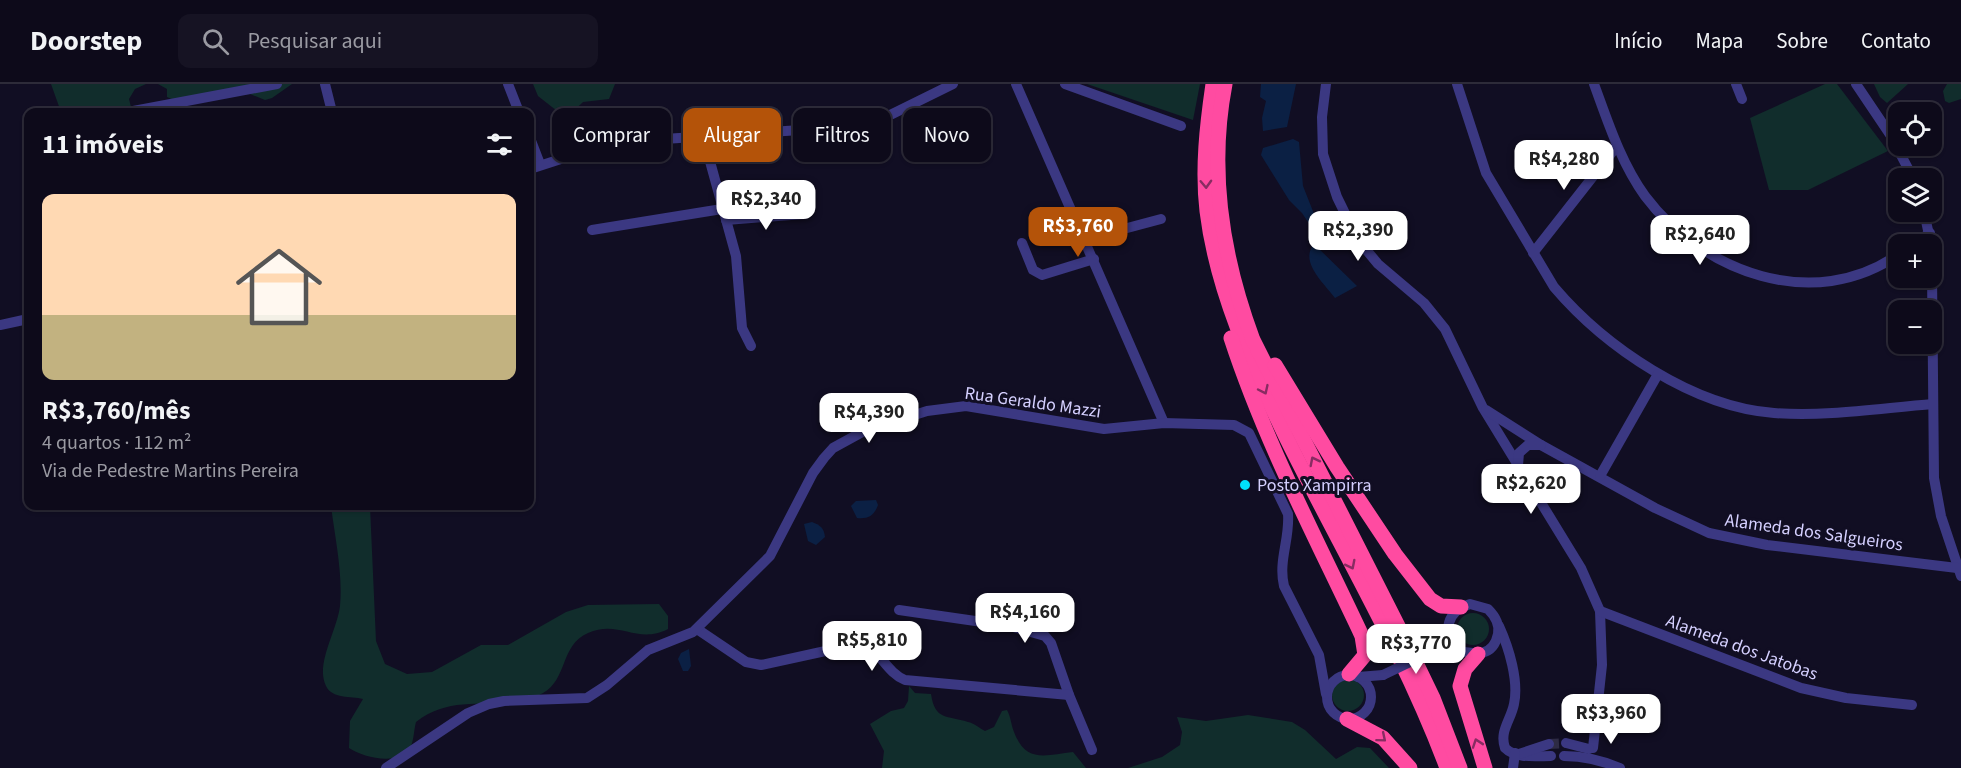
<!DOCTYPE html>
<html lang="pt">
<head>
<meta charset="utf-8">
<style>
  body { margin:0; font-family:"Source Sans 3",sans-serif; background:#161323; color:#f1f3f6; height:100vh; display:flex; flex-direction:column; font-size:22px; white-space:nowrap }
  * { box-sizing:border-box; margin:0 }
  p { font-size:20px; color:#9a9aa2 }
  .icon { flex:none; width:33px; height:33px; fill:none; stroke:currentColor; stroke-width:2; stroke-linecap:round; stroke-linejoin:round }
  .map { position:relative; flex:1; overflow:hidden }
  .panel { position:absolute; left:24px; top:24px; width:510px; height:402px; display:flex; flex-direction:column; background:#0d0a1a; border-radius:12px; box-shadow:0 2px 4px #0004,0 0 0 2px #2d2b39 }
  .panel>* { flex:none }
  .banner { position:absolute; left:552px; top:24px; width:570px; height:54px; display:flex; gap:12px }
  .controls { position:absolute; left:1888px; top:18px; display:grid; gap:12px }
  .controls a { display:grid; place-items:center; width:54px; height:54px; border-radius:12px; background:#0d0a1a; box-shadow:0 2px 4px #0004,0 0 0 2px #2d2b39; font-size:30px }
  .price { position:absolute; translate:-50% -51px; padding:0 14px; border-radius:12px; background:#fff; color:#222; font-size:20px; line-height:39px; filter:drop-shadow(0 2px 3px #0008) }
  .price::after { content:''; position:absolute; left:50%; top:36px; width:18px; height:14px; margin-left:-9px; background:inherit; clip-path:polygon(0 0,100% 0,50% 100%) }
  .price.active { background:#b45309; color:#fff }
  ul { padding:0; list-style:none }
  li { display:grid; align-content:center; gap:12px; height:318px; padding:0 18px }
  li span { display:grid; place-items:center; height:186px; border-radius:12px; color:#555 }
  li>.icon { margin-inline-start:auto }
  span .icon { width:108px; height:108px; fill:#fffc; stroke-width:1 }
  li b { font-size:26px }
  h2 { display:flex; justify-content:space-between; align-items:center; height:72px; padding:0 18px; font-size:26px }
  .chip { padding:0 21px; border-radius:12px; background:#0d0a1a; box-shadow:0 2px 4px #0004,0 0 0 2px #2d2b39; font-size:21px; line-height:54px }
  .chip.active { background:#b45309; color:#fff }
  header { display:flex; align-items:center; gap:36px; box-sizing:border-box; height:84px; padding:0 30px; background:#0d0a1a; border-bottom:2px solid #2d2b39 }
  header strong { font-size:28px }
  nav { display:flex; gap:33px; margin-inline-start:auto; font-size:21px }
  .search { width:420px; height:54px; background:#161323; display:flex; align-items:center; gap:15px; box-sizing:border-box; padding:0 21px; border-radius:12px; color:#9a9aa2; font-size:22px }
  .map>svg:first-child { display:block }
  .green { fill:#112d2c }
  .water { fill:#0b2044 }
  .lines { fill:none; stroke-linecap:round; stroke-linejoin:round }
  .minor-tunnel { stroke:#2e2b44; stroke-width:10; stroke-dasharray:10 5; stroke-linecap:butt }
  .minor { stroke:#3b3882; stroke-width:10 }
  .highway { stroke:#ff4ba1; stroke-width:15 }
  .minor-bridge { stroke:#3b3882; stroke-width:10 }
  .oneway { stroke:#882c62 }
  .poi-dot { fill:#00e1fb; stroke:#110e23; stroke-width:2 }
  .labels { text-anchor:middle; stroke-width:6; stroke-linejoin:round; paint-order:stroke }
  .street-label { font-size:18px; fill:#d5d0ff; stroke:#110e23 }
  .poi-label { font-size:18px; fill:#d5d0ff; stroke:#110e23; text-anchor:start }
</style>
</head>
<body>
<header>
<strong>Doorstep</strong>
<div class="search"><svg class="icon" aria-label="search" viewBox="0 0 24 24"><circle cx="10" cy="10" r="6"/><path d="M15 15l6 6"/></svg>Pesquisar aqui</div>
<nav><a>Início</a><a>Mapa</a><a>Sobre</a><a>Contato</a></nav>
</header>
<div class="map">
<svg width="1961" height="684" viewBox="0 0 1961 684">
  <rect width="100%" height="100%" fill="#110e23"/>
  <g class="green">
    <path d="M51,0H146L135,5L129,15L132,27L128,28H61Z"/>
    <path d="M158,0H292L272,14L265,16L250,10L176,17L167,13V5Z"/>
    <path d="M533,0H615L609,15L583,18L566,34L538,12Z"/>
    <path d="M1087,0H1200L1193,36Z"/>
    <path d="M1825,0H1837L1888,67L1808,106H1769L1750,34Z"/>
    <path d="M1874,0H1908L1887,19L1880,13Z"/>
    <path d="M1947,0H1961V15L1949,19L1945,17L1943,7Z"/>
    <path d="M331,422H370L376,557L385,580L407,590L432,588L481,561H508L566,528L588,521L659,520L668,532V545C637,561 619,535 588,549C560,561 568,595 543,609C502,632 458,605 416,638C414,645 414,655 411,662C401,683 364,674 349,664L350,637L363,615C351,612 332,615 326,602C315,580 337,547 340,522C343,490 335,454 331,422Z"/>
    <circle cx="1473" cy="545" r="16"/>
    <circle cx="1348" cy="611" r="16"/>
    <path d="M909,602L915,609L931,610C935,637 947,631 968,638C974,639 979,644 985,647L994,643L1002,627L1007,626C1011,633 1011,641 1014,648C1026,680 1046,671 1073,668L1086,684H882L884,667L870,640L891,627L904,624L908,617Z"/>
    <path d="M1248,631L1292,638L1305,646L1336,675L1357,663L1370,664L1389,684H1128L1162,673L1180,661L1182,648L1177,633L1206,637Z"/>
  </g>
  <g class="water">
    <path d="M1261,0H1296L1287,43L1263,47L1262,34L1266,17L1260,13Z"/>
    <path d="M1293,55L1299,58L1303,102L1320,145L1314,147L1302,129L1289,116L1261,71L1263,64Z"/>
    <path d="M1314,160L1357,202L1335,214C1324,199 1299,178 1314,160Z"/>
    <path d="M876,416L878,421C874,432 868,435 857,434L851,422L856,417Z"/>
    <path d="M812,438C820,441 824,444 825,453L816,461L808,457L804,440Z"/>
    <path d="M689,565L691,582L688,587H683L678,575L681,569Z"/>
  </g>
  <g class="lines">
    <path class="minor-tunnel" d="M1549,660L1566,659"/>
    <g class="minor">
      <path d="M325,0L332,28"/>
      <path d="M508,0L519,28"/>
      <path d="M1016,0L1164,339"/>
      <path d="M1065,0L1181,42"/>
      <path d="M1326,0L1322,33L1323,70L1337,113L1358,156L1378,180L1424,219L1445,245L1483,324L1581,484L1600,527L1602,581L1593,664"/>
      <path d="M1457,0L1486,89L1554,203C1605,263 1693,323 1774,329C1827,333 1881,324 1933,320"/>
      <path d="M1594,0C1608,38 1621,79 1645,112C1702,188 1814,230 1899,170"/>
      <path d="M1736,0L1742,15"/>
      <path d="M1856,0L1891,52L1913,94"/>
      <path d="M128,28L277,0"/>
      <path d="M703,52L736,172L742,244L751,262"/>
      <path d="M530,54L540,80"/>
      <path d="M530,85L567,73L664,55L847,43L878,37L953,0"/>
      <path d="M1924,128L1931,160"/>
      <path d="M726,136L804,130"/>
      <path d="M592,146L722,125"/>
      <path d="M1086,155L1161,135"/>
      <path d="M1022,159L1033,186L1042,191L1094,175"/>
      <path d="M1913,160L1930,149"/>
      <path d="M1533,169L1617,62"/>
      <path d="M1932,189L1934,394L1941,432L1961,492"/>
      <path d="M0,241L28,235"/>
      <path d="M1486,326L1541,361L1655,424L1709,449L1767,461L1957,484"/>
      <path d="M1518,381L1519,369L1528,361H1541"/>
      <path d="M1600,392L1658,290"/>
      <path d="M899,526L1010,542L1045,552L1051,559L1069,611L1092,666"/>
      <path d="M1600,527L1801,604L1846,614L1912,621"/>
      <path d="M1499,542C1509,564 1519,597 1514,620C1511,636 1499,647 1505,664C1516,675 1537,672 1551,672"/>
      <path d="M697,545L746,578L761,581L862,559C880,566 886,588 905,596L1069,611"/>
      <path d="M1437,565C1457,562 1491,584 1498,550C1500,540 1495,532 1488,525L1470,520C1447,527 1441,548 1458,566"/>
      <circle cx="1349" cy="613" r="22"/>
      <path d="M1358,593L1383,591"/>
      <path d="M1566,659L1589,665"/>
      <path d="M1519,670L1549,660"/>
      <path d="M1564,672C1584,672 1601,676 1620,684"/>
      <path d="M386,684L468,629L489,620L504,617L587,614L607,601L648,566L693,548L770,472L813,389L824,374L833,364L864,347L927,327L966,322L1104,345L1164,339L1234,341L1249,349L1288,430C1290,455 1278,477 1284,502L1319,571L1326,610"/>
      <path d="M1513,684L1515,669"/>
    </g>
    <g class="highway">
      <path d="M1213,0C1207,41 1202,85 1207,127C1217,208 1251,280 1286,353C1340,463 1404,569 1447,684"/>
      <path d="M1225,0C1208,88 1222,173 1253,256L1403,552L1433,614L1460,684"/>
      <path d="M1231,254C1265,358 1316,454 1362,552L1365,571L1349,590"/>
      <path d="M1275,281L1337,383L1395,470L1430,515L1441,522L1461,523"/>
      <path d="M1478,570L1465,585L1460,602L1485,684"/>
      <path d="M1347,635L1383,654L1410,684"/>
    </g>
    <path class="minor-bridge" d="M1383,591L1437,565"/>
  </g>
  <defs><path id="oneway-chevron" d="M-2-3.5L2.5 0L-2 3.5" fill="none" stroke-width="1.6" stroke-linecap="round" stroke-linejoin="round" transform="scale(1.5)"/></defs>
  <g class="oneway">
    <use href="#oneway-chevron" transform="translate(1206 100) rotate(88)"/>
    <use href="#oneway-chevron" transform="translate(1264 306) rotate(65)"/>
    <use href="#oneway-chevron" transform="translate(1314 377) rotate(-117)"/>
    <use href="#oneway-chevron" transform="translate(1351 481) rotate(63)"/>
    <use href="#oneway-chevron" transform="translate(1382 654) rotate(40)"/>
    <use href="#oneway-chevron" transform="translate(1477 659) rotate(-109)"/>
  </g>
  <circle class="poi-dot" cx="1245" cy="401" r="6"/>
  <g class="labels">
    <g class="street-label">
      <text transform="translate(1033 318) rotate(8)" y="6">Rua Geraldo Mazzi</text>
      <text transform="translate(1814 448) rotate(8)" y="6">Alameda dos Salgueiros</text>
      <text transform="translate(1742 563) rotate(20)" y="6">Alameda dos Jatobas</text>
    </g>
    <g class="poi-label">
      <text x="1257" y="407">Posto Xampirra</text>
    </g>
  </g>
</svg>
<div class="controls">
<a><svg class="icon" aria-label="locate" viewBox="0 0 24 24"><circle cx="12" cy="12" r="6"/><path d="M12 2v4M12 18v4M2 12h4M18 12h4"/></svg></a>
<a><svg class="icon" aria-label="layers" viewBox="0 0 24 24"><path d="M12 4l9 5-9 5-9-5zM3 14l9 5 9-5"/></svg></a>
<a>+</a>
<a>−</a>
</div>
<b class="price" style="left:1564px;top:107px">R$4,280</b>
<b class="price" style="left:766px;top:147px">R$2,340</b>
<b class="price active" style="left:1078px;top:174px">R$3,760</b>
<b class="price" style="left:1358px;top:178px">R$2,390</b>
<b class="price" style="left:1700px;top:182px">R$2,640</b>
<b class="price" style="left:869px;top:360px">R$4,390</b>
<b class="price" style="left:1531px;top:431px">R$2,620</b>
<b class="price" style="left:1025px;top:560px">R$4,160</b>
<b class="price" style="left:872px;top:588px">R$5,810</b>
<b class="price" style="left:1416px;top:591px">R$3,770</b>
<b class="price" style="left:1611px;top:661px">R$3,960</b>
<div class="banner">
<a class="chip">Comprar</a>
<a class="chip active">Alugar</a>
<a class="chip">Filtros</a>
<a class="chip">Novo</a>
</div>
<section class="panel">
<h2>11 imóveis<svg class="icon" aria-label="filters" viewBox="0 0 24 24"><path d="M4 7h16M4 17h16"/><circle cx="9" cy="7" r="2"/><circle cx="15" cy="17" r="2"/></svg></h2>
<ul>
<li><span style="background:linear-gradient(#ffd9b3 65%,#c2b280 0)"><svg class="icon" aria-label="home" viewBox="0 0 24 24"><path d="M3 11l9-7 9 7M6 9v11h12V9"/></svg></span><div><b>R$3,760/mês</b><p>4 quartos · 112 m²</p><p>Via de Pedestre Martins Pereira</p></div></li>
</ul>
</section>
</div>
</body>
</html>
